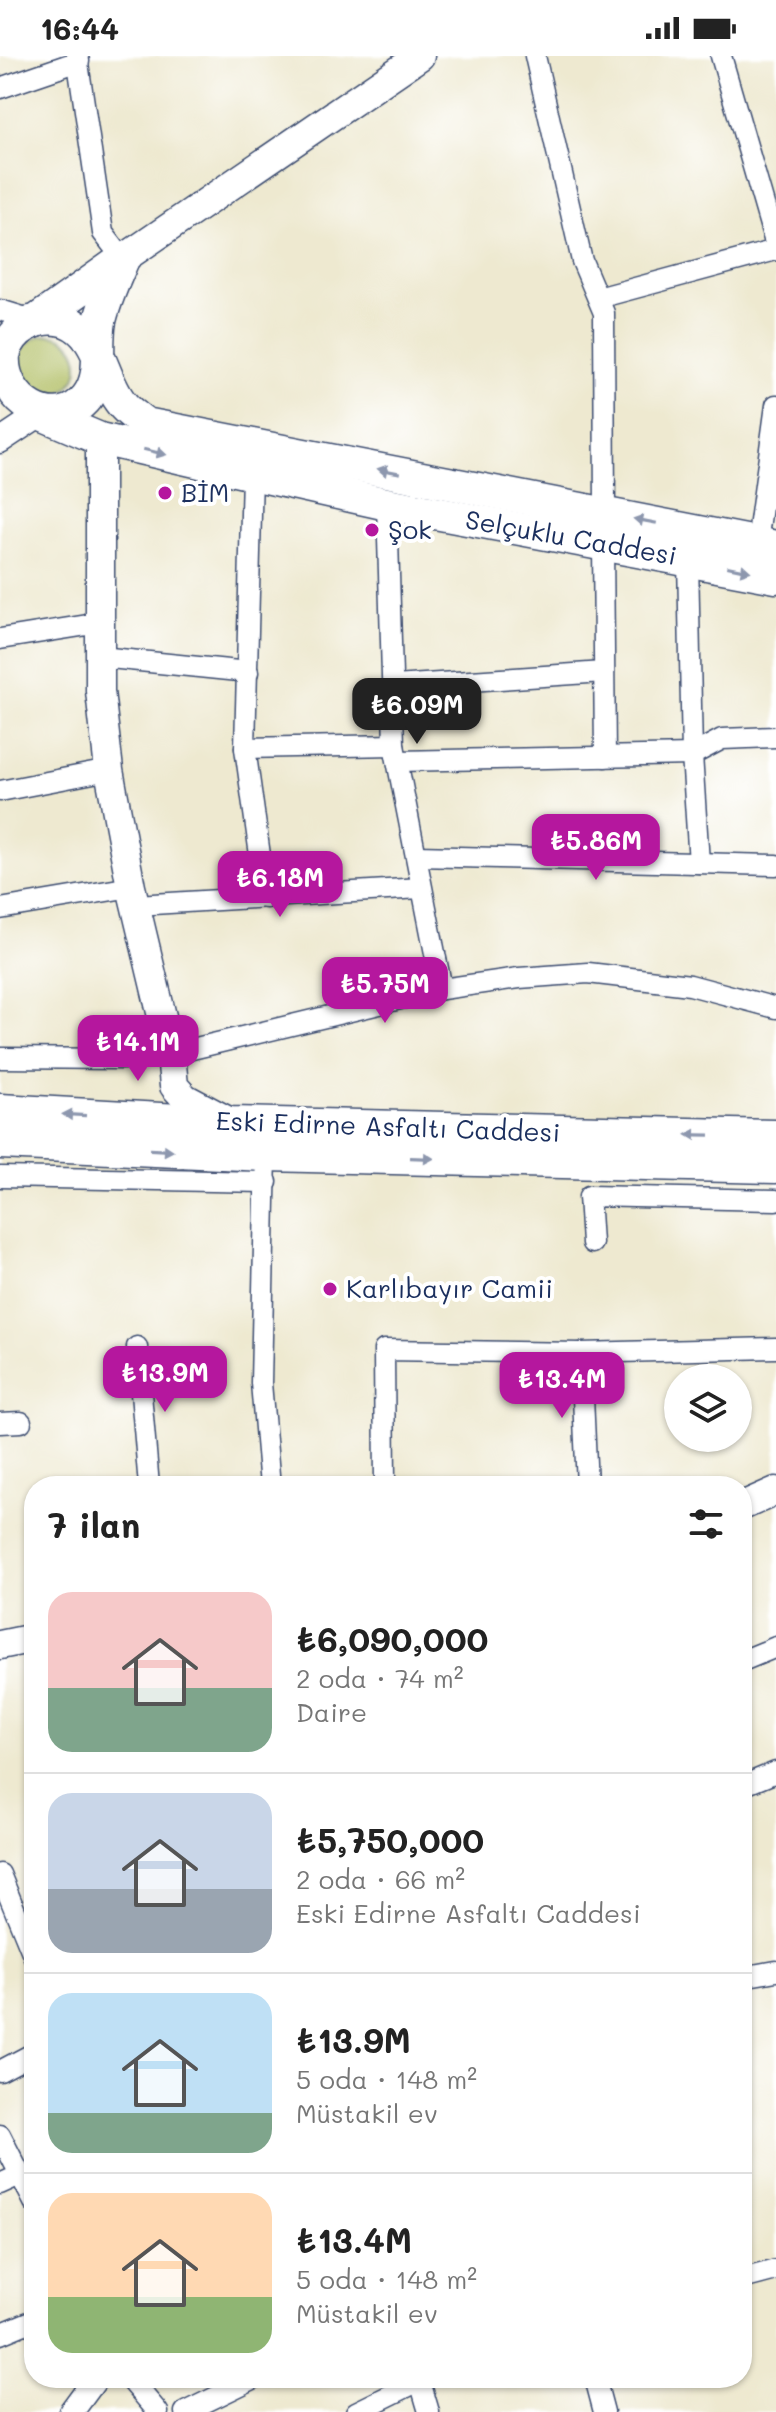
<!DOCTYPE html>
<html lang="tr">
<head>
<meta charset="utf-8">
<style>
  body { margin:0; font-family:Mali,sans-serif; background:#f2f2f2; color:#222; height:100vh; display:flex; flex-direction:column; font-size:30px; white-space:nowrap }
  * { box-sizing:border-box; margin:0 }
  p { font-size:26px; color:#767676 }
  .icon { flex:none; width:44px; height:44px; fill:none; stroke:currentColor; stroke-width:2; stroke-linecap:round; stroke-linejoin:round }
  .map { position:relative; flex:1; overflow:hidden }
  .drawer { position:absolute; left:24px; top:1420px; width:728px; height:912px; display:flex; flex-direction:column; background:#fff; border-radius:32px; box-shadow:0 2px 6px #0004 }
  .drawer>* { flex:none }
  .fabs { position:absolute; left:664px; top:1308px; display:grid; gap:16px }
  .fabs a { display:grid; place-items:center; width:88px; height:88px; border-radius:50%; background:#fff; box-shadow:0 2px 6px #0004; font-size:40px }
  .price { position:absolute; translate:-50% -68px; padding:0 18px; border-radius:16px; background:#b5179e; color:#fff; font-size:26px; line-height:52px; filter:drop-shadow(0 2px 4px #0008) }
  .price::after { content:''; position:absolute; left:50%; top:48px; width:24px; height:18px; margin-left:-12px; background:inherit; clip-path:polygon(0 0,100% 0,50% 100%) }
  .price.current { background:#222; color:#fff }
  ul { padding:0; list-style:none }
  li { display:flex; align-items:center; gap:24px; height:200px; padding:0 24px }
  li+li { border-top:2px solid #e0e0e0 }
  li span { display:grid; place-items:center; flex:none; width:224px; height:160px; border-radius:24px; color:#555 }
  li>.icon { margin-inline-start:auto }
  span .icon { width:96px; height:96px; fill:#fffc; stroke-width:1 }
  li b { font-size:34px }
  h2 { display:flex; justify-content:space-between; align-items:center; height:96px; padding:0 24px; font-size:34px }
  .status { display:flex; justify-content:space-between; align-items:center; height:56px; padding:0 40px; background:#fff; direction:ltr }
  .status svg { height:22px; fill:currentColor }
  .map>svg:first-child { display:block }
  .green { fill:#aebc5f; stroke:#64765e; stroke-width:2 }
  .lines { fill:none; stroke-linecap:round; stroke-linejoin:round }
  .minor-casing { stroke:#3b4b6f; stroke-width:23 }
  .tertiary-casing { stroke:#3b4b6f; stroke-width:27 }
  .secondary-casing { stroke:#3b4b6f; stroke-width:31 }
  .primary-casing { stroke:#3b4b6f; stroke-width:35 }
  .trunk-casing { stroke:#3b4b6f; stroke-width:37 }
  .minor { stroke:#fff; stroke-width:20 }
  .tertiary { stroke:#fff; stroke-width:24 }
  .secondary { stroke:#fff; stroke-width:28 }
  .primary { stroke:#fff; stroke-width:32 }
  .trunk { stroke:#fff; stroke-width:34 }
  .oneway { fill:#8d97ae }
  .poi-dot { fill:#b5179e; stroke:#fff; stroke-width:3 }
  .labels { text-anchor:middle; stroke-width:8; stroke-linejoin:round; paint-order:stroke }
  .poi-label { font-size:26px; fill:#1b2f5e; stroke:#fff; text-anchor:start }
  .street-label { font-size:26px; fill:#1b2f5e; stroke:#fff }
</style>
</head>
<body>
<div class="status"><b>16:44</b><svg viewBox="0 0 49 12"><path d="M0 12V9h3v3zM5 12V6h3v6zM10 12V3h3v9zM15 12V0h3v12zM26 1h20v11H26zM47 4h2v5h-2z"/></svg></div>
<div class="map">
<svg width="776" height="2356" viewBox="0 0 776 2356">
  <rect width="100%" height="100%" fill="#fff"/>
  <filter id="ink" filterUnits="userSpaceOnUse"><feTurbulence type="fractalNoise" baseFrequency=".0125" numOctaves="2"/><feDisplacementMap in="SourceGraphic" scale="16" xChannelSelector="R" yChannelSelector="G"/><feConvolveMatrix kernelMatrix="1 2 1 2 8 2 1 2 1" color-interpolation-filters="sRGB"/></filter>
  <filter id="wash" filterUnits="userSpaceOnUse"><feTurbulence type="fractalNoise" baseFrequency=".006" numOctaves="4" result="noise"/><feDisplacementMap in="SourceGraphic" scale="32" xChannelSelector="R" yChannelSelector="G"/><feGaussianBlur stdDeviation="1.8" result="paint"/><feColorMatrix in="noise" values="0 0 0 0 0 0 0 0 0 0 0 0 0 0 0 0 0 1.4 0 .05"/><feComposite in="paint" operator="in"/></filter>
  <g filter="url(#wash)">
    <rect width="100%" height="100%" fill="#eee9d0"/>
    <circle class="green" cx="48" cy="309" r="30"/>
  </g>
  <g filter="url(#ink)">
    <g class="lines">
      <g class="minor-casing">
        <g id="minor">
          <path d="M77,0L103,177L123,203"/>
          <path d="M535,0L582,205L604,257L605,457"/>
          <path d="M721,0L776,190"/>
          <path d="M0,32L79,5"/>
          <path d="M598,242L776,194"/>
          <path d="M0,254L36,265"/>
          <path d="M252,418L245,692L266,842"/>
          <path d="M387,448L394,689L442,933"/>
          <path d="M757,487L776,349"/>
          <path d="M603,489L605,701"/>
          <path d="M688,503L692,699L699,807"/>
          <path d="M0,583L100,567"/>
          <path d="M100,601L248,616"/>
          <path d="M394,630L604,616"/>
          <path d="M245,692L394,689"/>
          <path d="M398,705L692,699L722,683L776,681"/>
          <path d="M0,735L109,714"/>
          <path d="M417,800L776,809"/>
          <path d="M136,849L421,832"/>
          <path d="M0,853L131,831"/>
          <path d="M0,1002L121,1003L171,998L442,933L519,922L588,917L690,929L776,952"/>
          <path d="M266,1098L261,1327L270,1430"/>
          <path d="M0,1121L267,1126"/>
          <path d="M592,1187L589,1140L776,1144"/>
          <path d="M137,1291L149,1430"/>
          <path d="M581,1297L587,1430"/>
          <path d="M0,1367L21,1366"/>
          <path d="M385,1430L384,1294L581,1297L776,1292"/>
          <path d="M742,1605L776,1591"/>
          <path d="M742,1730L776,1716"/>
          <path d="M0,1818L34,1901"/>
          <path d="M742,1921L776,1915"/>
          <path d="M0,2015L34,1997"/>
          <path d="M0,2079L34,2146"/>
          <path d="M0,2128L20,2119"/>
          <path d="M742,2223L776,2214"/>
          <path d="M0,2278L34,2264"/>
          <path d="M129,2322L158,2356"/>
          <path d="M419,2322L429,2356"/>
          <path d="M595,2322L604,2356"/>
          <path d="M185,2356L255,2322"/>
          <path d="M356,2356L425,2322"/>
        </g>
      </g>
      <g class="tertiary-casing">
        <g id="tertiary">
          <path d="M0,385L42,357"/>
          <path d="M71,2356L96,2322"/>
        </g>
      </g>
      <g class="secondary-casing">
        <g id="secondary">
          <path d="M123,203L420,0"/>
          <path d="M100,383V635L109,714L131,831L171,998L174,1030L185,1042L232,1067"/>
          <path d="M742,1450L776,1435"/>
          <path d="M0,1589L34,1582"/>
        </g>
      </g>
      <g class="primary-casing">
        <g id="primary">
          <path d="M123,203C115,223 105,243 100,265C95,291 104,319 87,341C56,380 0,345 4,299C10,273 40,256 66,265C101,278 101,323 122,348C128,356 138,362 145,368L776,491"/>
          <path d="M30,266L36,265L123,203"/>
          <path d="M39,357L100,383L252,418L387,448L776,521"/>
        </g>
      </g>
      <g class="trunk-casing">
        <g id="trunk">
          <path d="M0,1055L232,1068L776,1081"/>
          <path d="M0,1086L266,1098L776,1110"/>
        </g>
      </g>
      <use href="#minor" class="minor"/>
      <use href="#tertiary" class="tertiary"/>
      <use href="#secondary" class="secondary"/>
      <use href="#primary" class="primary"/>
      <use href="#trunk" class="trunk"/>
    </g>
    <defs><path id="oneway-solid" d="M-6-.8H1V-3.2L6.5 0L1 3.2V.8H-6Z" transform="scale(2)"/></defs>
    <g class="oneway">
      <use href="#oneway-solid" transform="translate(155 396) rotate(13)"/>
      <use href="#oneway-solid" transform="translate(389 415) rotate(-169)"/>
      <use href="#oneway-solid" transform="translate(645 465) rotate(-169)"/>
      <use href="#oneway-solid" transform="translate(739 513) rotate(12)"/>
      <use href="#oneway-solid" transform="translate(74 1059) rotate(-177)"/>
      <use href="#oneway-solid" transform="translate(698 1079) rotate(-179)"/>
      <use href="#oneway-solid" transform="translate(162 1094) rotate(3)"/>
      <use href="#oneway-solid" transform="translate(422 1102) rotate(2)"/>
    </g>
  </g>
  <g class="poi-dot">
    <circle cx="165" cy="437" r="8"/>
    <circle cx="372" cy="474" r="8"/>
    <circle cx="330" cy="1233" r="8"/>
  </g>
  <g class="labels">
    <g class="poi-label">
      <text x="181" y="446">BİM</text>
      <text x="388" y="483">Şok</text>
      <text x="346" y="1242">Karlıbayır Camii</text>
    </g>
    <g class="street-label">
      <text transform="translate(571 482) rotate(10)" y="9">Selçuklu Caddesi</text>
      <text transform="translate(388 1071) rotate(2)" y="9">Eski Edirne Asfaltı Caddesi</text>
    </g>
  </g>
</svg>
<div class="fabs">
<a><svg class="icon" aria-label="layers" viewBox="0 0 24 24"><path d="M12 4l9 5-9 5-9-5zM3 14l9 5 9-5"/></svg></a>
</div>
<b class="price current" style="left:417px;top:690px">₺6.09M</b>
<b class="price" style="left:596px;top:826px">₺5.86M</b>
<b class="price" style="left:280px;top:863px">₺6.18M</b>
<b class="price" style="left:385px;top:969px">₺5.75M</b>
<b class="price" style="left:138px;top:1027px">₺14.1M</b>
<b class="price" style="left:165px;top:1358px">₺13.9M</b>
<b class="price" style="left:562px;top:1364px">₺13.4M</b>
<section class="drawer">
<h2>7 ilan<svg class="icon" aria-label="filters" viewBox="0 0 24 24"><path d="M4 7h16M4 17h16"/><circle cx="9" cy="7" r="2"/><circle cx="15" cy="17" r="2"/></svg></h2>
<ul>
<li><span style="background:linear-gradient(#f6c9c9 60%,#7fa58c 0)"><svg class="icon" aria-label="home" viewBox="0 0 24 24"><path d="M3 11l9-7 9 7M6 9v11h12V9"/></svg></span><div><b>₺6,090,000</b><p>2 oda · 74 m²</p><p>Daire</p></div></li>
<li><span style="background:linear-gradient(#c9d6e8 60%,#9aa5b1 0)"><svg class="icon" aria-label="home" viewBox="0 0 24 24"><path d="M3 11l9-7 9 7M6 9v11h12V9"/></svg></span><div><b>₺5,750,000</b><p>2 oda · 66 m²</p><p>Eski Edirne Asfaltı Caddesi</p></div></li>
<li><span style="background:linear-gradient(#bfe0f5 75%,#7fa58c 0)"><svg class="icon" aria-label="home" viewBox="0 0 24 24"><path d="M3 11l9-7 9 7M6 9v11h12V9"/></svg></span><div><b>₺13.9M</b><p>5 oda · 148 m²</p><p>Müstakil ev</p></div></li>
<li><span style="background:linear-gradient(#ffd9b3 65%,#8fb573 0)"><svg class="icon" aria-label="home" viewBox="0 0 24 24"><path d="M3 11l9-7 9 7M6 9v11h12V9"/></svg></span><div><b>₺13.4M</b><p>5 oda · 148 m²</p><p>Müstakil ev</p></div></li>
</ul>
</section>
</div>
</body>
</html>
